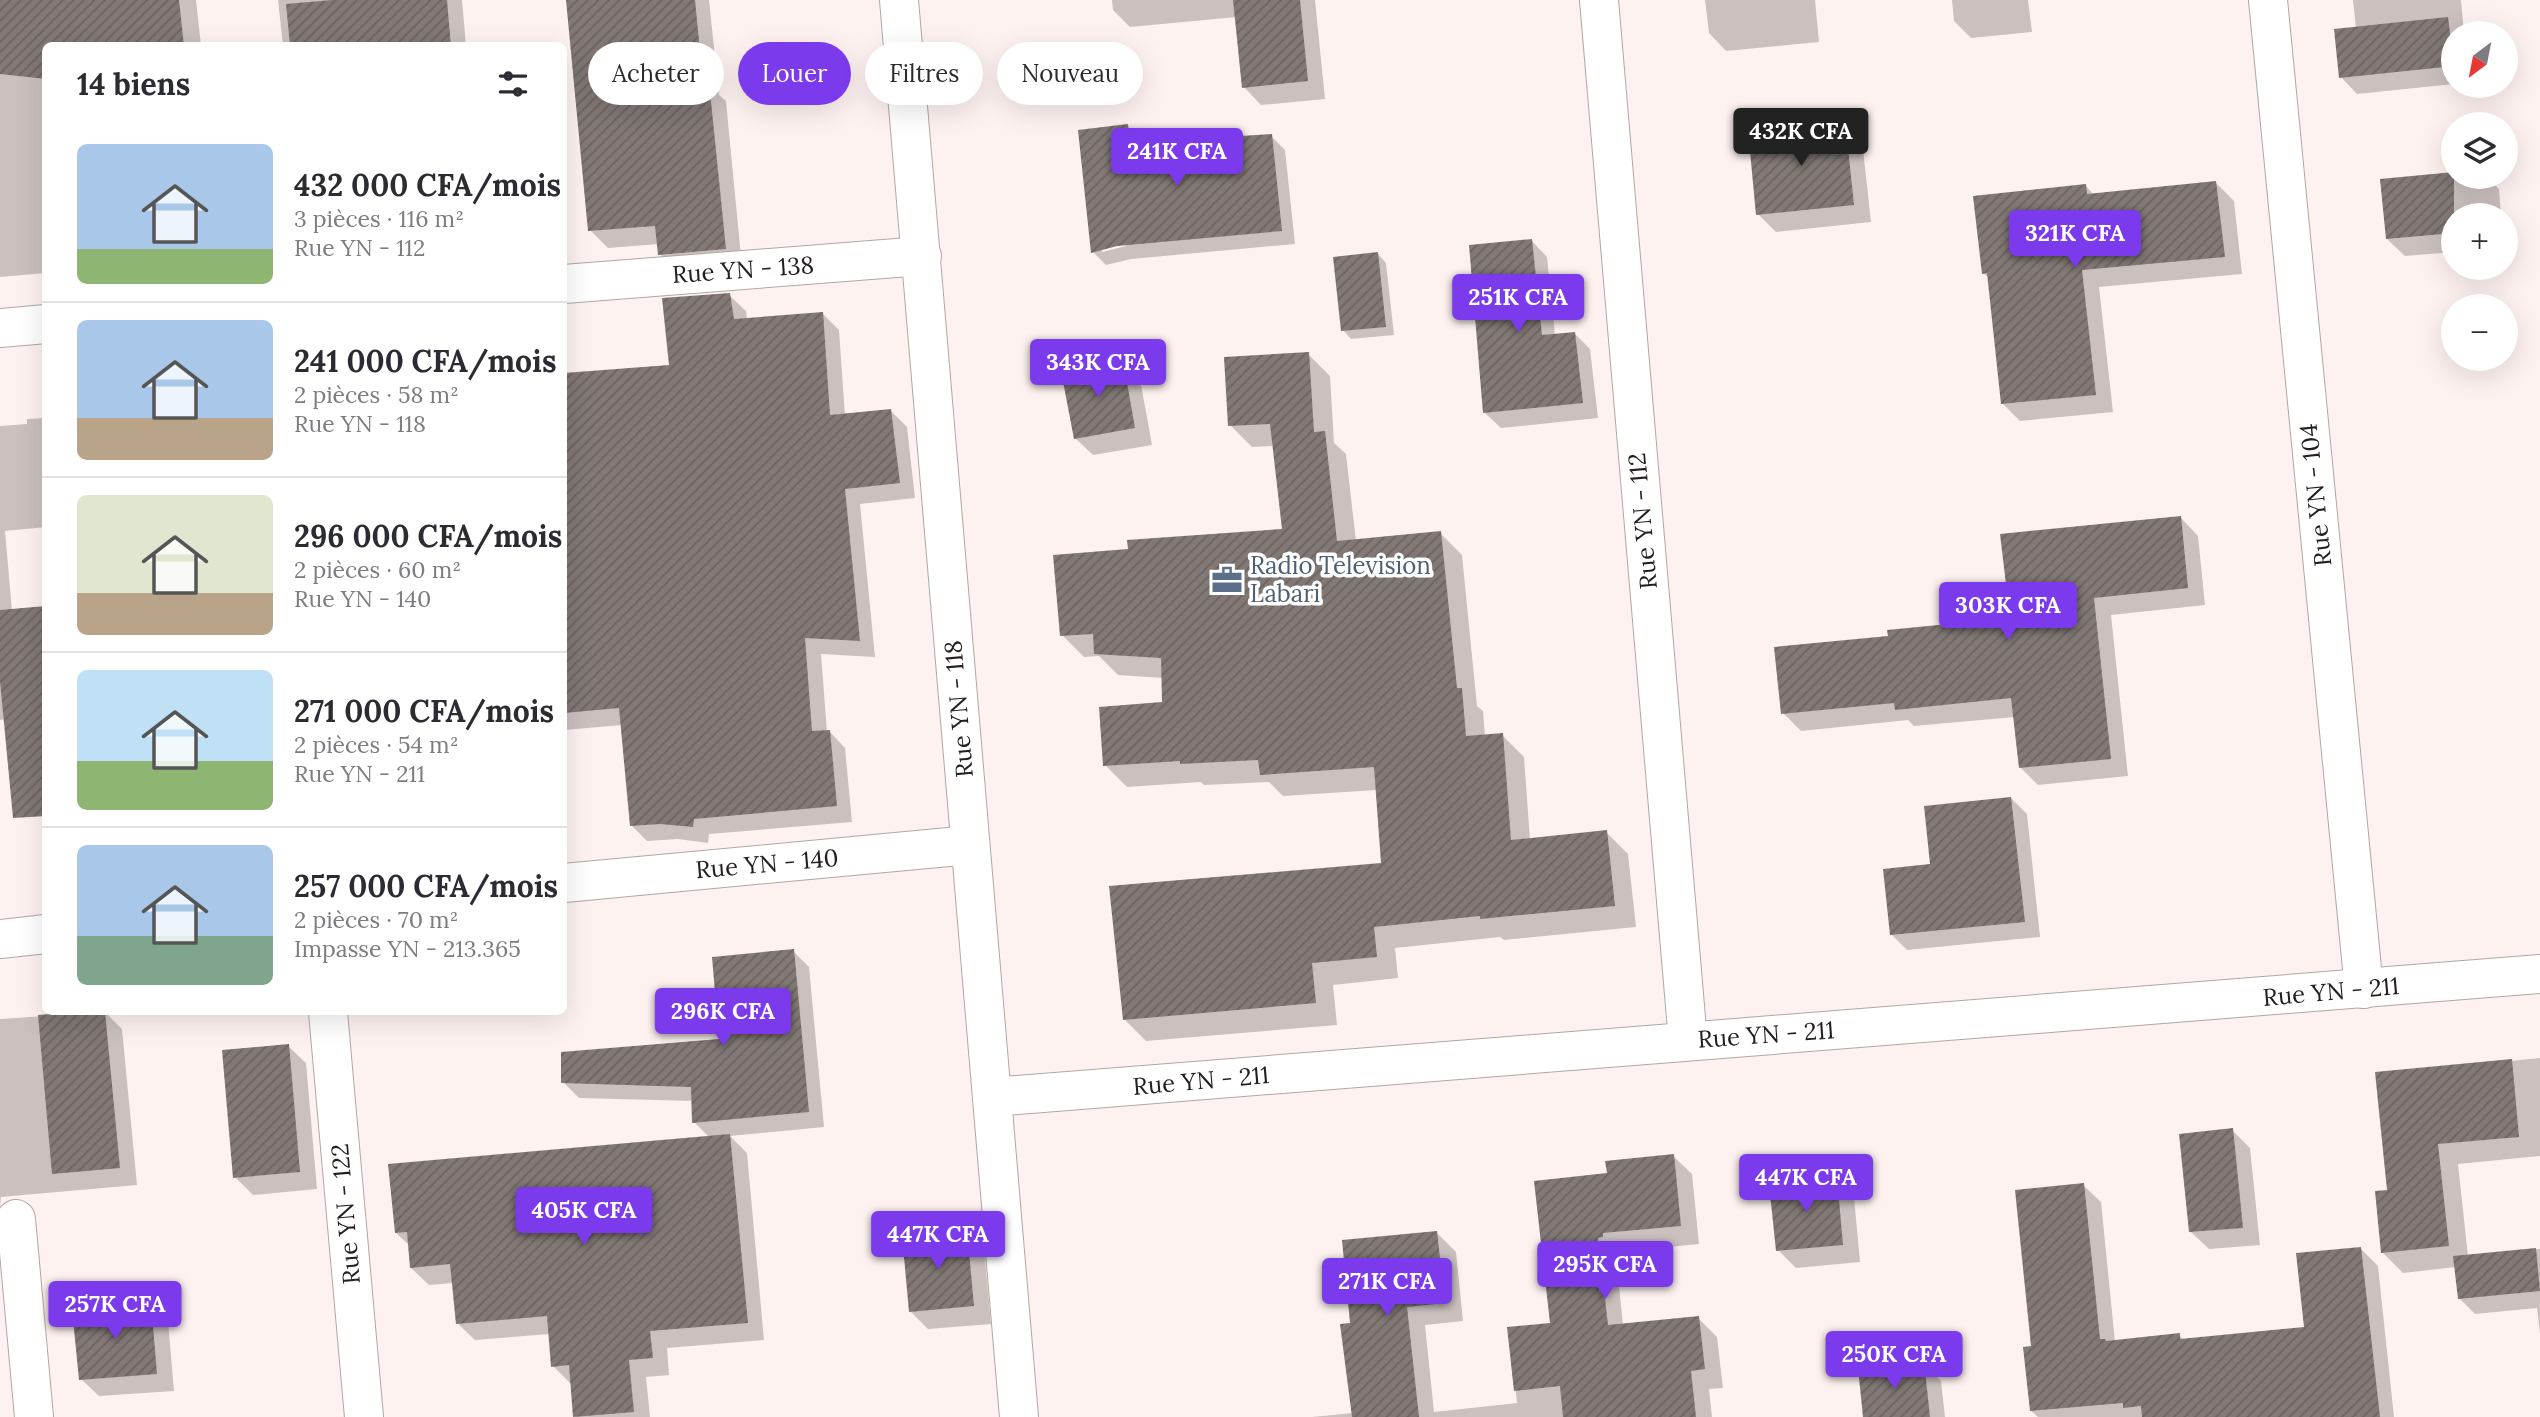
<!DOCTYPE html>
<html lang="fr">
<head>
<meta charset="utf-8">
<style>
  body { margin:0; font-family:Lora,serif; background:#f7f7f7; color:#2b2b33; height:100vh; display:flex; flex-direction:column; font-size:26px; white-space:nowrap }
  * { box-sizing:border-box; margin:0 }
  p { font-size:23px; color:#7c7c81 }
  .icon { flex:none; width:38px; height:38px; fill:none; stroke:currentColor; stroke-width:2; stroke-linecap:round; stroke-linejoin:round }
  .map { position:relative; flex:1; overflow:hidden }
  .drawer { position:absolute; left:42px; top:42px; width:525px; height:973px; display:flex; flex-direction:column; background:#fff; border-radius:10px; box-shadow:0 7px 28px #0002 }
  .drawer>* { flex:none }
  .top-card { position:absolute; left:588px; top:42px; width:665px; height:63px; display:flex; gap:14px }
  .needle { width:46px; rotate:212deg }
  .controls { position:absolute; left:2441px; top:21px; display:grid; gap:14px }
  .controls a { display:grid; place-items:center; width:77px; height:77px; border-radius:50%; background:#fff; box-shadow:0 7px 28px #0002; font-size:35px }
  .price { position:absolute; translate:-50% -60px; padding:0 16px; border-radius:7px; background:#7c3aed; color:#fff; font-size:23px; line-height:46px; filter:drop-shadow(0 2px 4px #0008) }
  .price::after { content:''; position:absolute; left:50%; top:42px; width:21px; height:16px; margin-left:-10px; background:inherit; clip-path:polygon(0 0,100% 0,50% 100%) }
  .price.on { background:#222; color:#fff }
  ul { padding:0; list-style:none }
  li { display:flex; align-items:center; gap:21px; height:175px; padding:0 35px }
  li+li { border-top:2px solid #e1e1e2 }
  li span { display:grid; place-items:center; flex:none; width:196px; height:140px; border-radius:10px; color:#555 }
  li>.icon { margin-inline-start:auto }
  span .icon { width:84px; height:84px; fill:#fffc; stroke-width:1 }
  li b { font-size:30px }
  h2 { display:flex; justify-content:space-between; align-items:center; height:84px; padding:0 35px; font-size:30px }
  .tag { padding:0 24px; border-radius:32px; background:#fff; box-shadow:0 7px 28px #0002; font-size:24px; line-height:63px }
  .tag.on { background:#7c3aed; color:#fff }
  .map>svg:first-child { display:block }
  .shadow { fill:#0003; fill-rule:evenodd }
  .building { fill:url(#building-hatch) }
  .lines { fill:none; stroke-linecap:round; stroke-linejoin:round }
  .minor-casing { stroke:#b0a7a3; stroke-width:40 }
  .minor { stroke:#fff; stroke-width:38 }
  .labels { text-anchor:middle; stroke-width:7; stroke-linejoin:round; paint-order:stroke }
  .street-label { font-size:24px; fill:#231f1e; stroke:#fff }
  .service-label { font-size:24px; fill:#4e5e75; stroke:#fff; text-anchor:start }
</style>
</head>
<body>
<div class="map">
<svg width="2540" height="1417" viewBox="0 0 2540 1417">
  <defs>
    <pattern id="building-hatch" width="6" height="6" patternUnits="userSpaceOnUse" patternTransform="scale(1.75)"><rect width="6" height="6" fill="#827976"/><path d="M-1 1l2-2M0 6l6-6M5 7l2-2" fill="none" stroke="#6a6360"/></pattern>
  </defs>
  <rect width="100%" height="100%" fill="#fdf2ef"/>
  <g class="shadow">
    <path d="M0,0H40L46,55V97L43,96L46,118V273L0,277Z"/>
    <path d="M113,0H196L201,46H83Z"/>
    <path d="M278,0H462L466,46H283Z"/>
    <path d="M568,0H709L719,95L726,101L742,267L678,272L660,254L659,244L608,248L590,230Z"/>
    <path d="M1112,0H1315L1325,99L1261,105L1244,87L1237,17L1130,27L1113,10Z"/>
    <path d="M1705,0H1815L1819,42L1726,51L1709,33Z"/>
    <path d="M1952,0H2028L2032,32L1971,38L1954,21Z"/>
    <path d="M2353,0H2461L2464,33H2454V84L2357,94L2341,77L2356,28Z"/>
    <path d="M1844,122L1862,140L1871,222L1776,232L1758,214Z"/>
    <path d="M1127,126L1141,140V144L1271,136L1285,150L1295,244L1131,259L1106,265L1093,252ZM1125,243L1126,246L1102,252V248Z"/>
    <path d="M2454,177H2487L2499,189L2501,215H2454V252L2405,256L2387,239Z"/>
    <path d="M2216,183L2234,201L2242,274L2099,287L2113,412L2020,421L2003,404L1990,279L1983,273L2086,186L2094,195Z"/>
    <path d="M1532,241L1547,257L1555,336L1575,334L1590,349L1598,418L1501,428L1485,413Z"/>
    <path d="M1378,254L1386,263L1394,335L1351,339L1343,330Z"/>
    <path d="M729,295L746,311L747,319L823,314L839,330L845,416L891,411L907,427L915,498L860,504L875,657L821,654L827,732L829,731L845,748L852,822L709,834L708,843L678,839L647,841L631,825L622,725L564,730V456H568L564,415V375L671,366Z"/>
    <path d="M1308,354L1330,376L1334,443L1346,454L1356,541L1440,533L1462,555L1477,706L1483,711L1485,736L1502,735L1524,757L1530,840L1606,832L1628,854L1636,927L1504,940L1500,937L1395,948L1398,978L1333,985L1337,1025L1146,1041L1124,1019L1383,864L1377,790L1283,796L1269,782L1204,785L1201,782L1127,787L1105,765L1163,703V678L1118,675L1099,656L1084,657L1062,635L1130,551L1284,530L1274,446L1252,447L1230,425Z"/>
    <path d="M1123,361L1140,379L1152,445L1093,455L1075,438Z"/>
    <path d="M46,418V527L5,531L12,611L5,719L0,720V426L27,424V419Z"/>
    <path d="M2181,518L2198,536L2205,605L2111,615L2128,776L2038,785L2020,767L2015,717L1914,726L1908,720L1801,731L1783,713L1890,637L2012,620Z"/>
    <path d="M2011,798L2027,814L2040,937L1907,950L1892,935L1932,865Z"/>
    <path d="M793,951L809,967L824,1127L730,1136L747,1153L764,1340L667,1348L669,1375L646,1377L650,1417H576L571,1384L553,1366L550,1334L475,1340L457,1323L453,1283L429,1285L411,1268L410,1246L396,1233L709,1137L694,1122V1101L579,1098L563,1082L721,1040Z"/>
    <path d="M105,1012L122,1029L137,1185L1,1197L0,1207V1019Z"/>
    <path d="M288,1046L306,1063L317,1189L253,1195L235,1177Z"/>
    <path d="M2540,1058V1156L2458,1164L2468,1256L2540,1249V1334L2537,1308L2475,1314L2459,1298L2456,1267L2403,1273L2382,1252L2388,1191L2377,1074Z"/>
    <path d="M2232,1130L2250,1148L2260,1245L2209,1249L2191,1232Z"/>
    <path d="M1673,1156L1692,1174L1699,1244L1621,1252V1256H1616L1623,1325L1698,1318L1717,1337L1723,1388L1709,1389L1712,1417H1312L1353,1413L1352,1325L1437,1233L1456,1252L1463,1321L1425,1325L1434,1412L1517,1403L1509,1329L1552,1324L1609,1175Z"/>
    <path d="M1836,1179L1854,1197L1860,1262L1796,1268L1778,1250Z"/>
    <path d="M2083,1185L2101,1202L2115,1342L2179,1335L2184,1340L2306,1328L2361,1249L2378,1266L2394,1417H2038L2031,1411L2033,1348Z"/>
    <path d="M966,1231L984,1249L991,1324L928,1329L910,1311Z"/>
    <path d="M150,1304L168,1321L174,1391L99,1396L81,1379Z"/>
    <path d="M1923,1363L1941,1381L1945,1417H1865Z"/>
  </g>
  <g class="building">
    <path d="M0,0H179L184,46H46V79L0,74Z"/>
    <path d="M332,0H447L451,46H290L286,4Z"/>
    <path d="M566,0H695L703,82H709L726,249L658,255L655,226L588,231Z"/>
    <path d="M1233,0H1300L1308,81L1242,88Z"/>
    <path d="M2448,17L2454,66L2339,78L2334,29Z"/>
    <path d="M1845,120L1854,205L1756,215L1748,130Z"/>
    <path d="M1128,124L1130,143L1272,134L1282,231L1117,246L1091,253L1078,130Z"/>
    <path d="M2454,172V233L2386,239L2380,179Z"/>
    <path d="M2216,181L2225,257L2082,270L2096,395L2001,404L1987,273L1982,274L1973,196L2086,184L2087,194Z"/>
    <path d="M1532,239L1542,335L1575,332L1583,403L1483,413L1469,245Z"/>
    <path d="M1378,252L1386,327L1341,331L1333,257Z"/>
    <path d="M730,293L734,319L823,312L830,415L891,409L900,483L845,489L860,641L805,638L812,731L830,730L837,806L694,819L693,827L660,824L630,826L619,708L564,713V373L669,365L662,298Z"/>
    <path d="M1309,352L1314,432L1325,431L1337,541L1441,531L1457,688H1462L1466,736L1503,733L1511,840L1607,830L1615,906L1480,919V916L1374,927L1377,957L1312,963L1316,1003L1123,1020L1109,886L1381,863L1374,767L1260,775L1258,760L1180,764V761L1103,766L1099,707L1162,702L1161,658L1094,654L1093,634L1060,636L1053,555L1128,549L1127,540L1282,529L1270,424L1228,426L1224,357Z"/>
    <path d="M1123,360L1135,428L1074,439L1061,371Z"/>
    <path d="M2181,516L2188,588L2094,598L2111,759L2019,768L2011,698L1895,710L1894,703L1781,714L1774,647L1888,636L1887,630L2010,618L2000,534Z"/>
    <path d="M46,606V816L13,818L0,681V610Z"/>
    <path d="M2011,797L2025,922L1890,935L1883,869L1930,864L1924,806Z"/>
    <path d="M794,949L809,1112L692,1123L691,1087L561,1083V1052L719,1039L712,957Z"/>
    <path d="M76,1012H105L120,1168L52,1174L38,1015Z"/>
    <path d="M289,1044L300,1172L233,1178L222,1050Z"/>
    <path d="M2512,1059L2519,1137L2438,1144L2449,1246L2381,1253L2375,1191L2387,1190L2375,1072Z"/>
    <path d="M2233,1128L2243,1228L2189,1232L2179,1134Z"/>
    <path d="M730,1134L748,1323L650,1331L653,1358L629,1360L634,1412L573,1417L569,1365L551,1367L547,1316L456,1324L450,1264L410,1268L407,1232L395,1233L388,1164Z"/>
    <path d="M1674,1154L1681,1226L1603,1233V1237L1598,1238L1608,1325L1699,1316L1705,1369L1691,1371L1696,1417H1563L1560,1386L1514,1391L1507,1327L1550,1323L1534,1181L1607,1173L1605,1161Z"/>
    <path d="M1837,1177L1843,1245L1776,1251L1769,1184Z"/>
    <path d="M2084,1183L2100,1339H2105L2106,1341L2180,1333V1339L2304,1327L2296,1253L2361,1247L2380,1417H2142L2141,1406L2123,1408V1403L2030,1411L2023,1347L2031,1346L2015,1190Z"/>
    <path d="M967,1230L974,1306L909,1312L902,1235Z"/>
    <path d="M1437,1231L1445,1303L1407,1307L1419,1417H1352L1340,1324L1350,1323L1342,1240Z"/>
    <path d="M2536,1248L2540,1291L2458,1299L2453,1256Z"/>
    <path d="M151,1302L157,1374L79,1380L72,1309Z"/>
    <path d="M1924,1361L1930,1417H1863L1858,1368Z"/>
  </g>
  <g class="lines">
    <g class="minor-casing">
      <g id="minor">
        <path d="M899,0L1019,1417"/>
        <path d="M1599,0L1688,1041"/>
        <path d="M2268,0L2364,989"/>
        <path d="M564,284L922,256"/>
        <path d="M0,328L46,324"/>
        <path d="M564,883L970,845"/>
        <path d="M0,939L46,934"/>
        <path d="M328,1012L364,1417"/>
        <path d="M992,1097L2540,974"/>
        <path d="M16,1219L34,1417"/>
      </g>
    </g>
    <use href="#minor" class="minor"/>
  </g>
  <defs>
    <g id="office-bare" transform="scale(2.415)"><path d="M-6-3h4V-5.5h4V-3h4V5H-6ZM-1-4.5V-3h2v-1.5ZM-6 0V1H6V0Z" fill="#5c6f8a" stroke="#fff" stroke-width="2.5" paint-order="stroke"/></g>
  </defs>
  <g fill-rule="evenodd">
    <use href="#office-bare" x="1227" y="580"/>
  </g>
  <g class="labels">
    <g class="street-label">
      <text transform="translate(743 270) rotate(-4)" y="8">Rue YN - 138</text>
      <text transform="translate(2316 495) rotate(-96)" y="8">Rue YN - 104</text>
      <text transform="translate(1643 521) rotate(-95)" y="8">Rue YN - 112</text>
      <text transform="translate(959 709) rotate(-95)" y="8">Rue YN - 118</text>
      <text transform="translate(767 864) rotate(-5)" y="8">Rue YN - 140</text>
      <text transform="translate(2331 992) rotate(-5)" y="8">Rue YN - 211</text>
      <text transform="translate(1766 1035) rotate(-4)" y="8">Rue YN - 211</text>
      <text transform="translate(1201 1081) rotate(-5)" y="8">Rue YN - 211</text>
      <text transform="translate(346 1214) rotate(-95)" y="8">Rue YN - 122</text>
    </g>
    <g class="service-label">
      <text x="1250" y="574">Radio Television<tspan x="1250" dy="28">Labari</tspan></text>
    </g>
  </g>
</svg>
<div class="controls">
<a><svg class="needle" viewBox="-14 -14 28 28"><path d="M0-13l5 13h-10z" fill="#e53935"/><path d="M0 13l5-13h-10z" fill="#7c7c81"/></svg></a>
<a><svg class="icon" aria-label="layers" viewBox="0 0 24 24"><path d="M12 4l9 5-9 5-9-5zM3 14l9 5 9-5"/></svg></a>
<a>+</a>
<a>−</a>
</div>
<b class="price on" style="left:1801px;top:168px">432K CFA</b>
<b class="price" style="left:1177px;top:188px">241K CFA</b>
<b class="price" style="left:2075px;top:270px">321K CFA</b>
<b class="price" style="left:1518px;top:334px">251K CFA</b>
<b class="price" style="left:1098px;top:399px">343K CFA</b>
<b class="price" style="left:2008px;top:642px">303K CFA</b>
<b class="price" style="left:723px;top:1048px">296K CFA</b>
<b class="price" style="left:1806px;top:1214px">447K CFA</b>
<b class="price" style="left:584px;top:1247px">405K CFA</b>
<b class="price" style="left:938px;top:1271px">447K CFA</b>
<b class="price" style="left:1605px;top:1301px">295K CFA</b>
<b class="price" style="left:1387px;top:1318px">271K CFA</b>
<b class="price" style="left:115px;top:1341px">257K CFA</b>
<b class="price" style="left:1894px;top:1391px">250K CFA</b>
<div class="top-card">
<a class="tag">Acheter</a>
<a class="tag on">Louer</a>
<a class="tag">Filtres</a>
<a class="tag">Nouveau</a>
</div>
<section class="drawer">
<h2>14 biens<svg class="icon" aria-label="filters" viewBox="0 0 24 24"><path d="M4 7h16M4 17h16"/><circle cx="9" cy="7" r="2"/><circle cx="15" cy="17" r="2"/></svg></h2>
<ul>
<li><span style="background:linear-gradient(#a9c7e8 75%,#8fb573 0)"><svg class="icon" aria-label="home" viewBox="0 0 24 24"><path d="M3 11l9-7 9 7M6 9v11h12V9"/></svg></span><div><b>432 000 CFA/mois</b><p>3 pièces · 116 m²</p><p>Rue YN - 112</p></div></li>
<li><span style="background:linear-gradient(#a9c7e8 70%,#b9a48a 0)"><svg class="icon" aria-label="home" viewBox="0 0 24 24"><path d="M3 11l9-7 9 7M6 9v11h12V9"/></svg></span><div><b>241 000 CFA/mois</b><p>2 pièces · 58 m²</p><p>Rue YN - 118</p></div></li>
<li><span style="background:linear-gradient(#dfe7d0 70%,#b9a48a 0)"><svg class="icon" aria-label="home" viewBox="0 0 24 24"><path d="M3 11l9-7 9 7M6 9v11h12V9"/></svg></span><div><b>296 000 CFA/mois</b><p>2 pièces · 60 m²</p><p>Rue YN - 140</p></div></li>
<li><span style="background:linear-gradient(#bfe0f5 65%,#8fb573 0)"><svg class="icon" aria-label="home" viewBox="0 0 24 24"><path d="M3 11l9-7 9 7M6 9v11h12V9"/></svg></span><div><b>271 000 CFA/mois</b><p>2 pièces · 54 m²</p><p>Rue YN - 211</p></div></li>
<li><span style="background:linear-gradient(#a9c7e8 65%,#7fa58c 0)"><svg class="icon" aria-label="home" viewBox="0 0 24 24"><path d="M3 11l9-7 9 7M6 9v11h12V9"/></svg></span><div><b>257 000 CFA/mois</b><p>2 pièces · 70 m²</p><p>Impasse YN - 213.365</p></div></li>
</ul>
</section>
</div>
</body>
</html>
